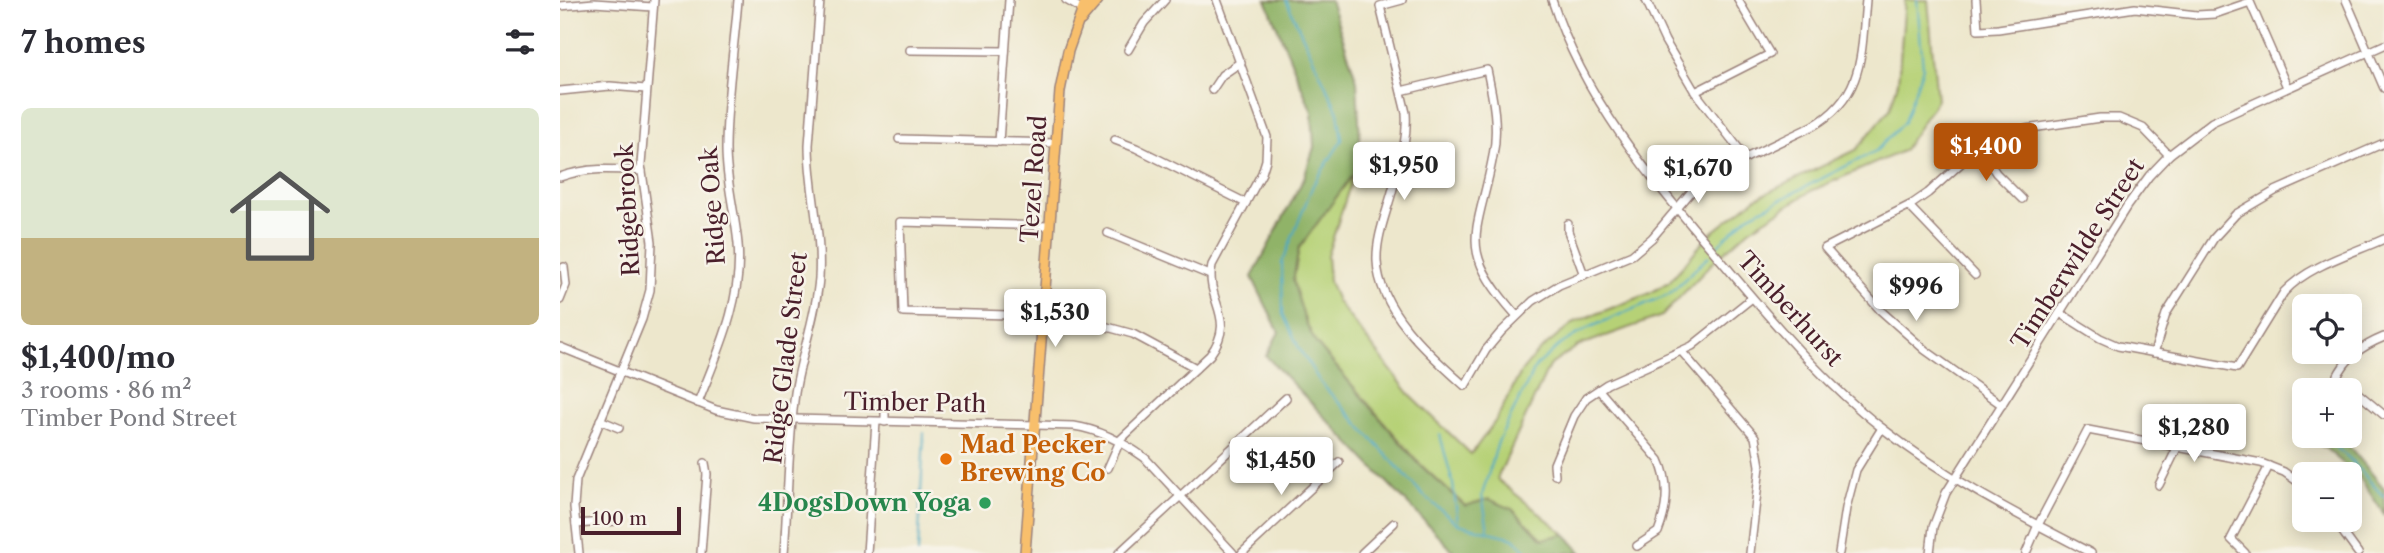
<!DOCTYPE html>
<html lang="en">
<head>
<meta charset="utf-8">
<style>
  body { margin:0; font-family:"Libre Caslon Text",serif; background:#f2f2f3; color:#2b2b33; height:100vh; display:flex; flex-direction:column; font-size:26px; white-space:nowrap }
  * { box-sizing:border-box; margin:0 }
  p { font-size:23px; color:#7c7c81 }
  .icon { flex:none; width:38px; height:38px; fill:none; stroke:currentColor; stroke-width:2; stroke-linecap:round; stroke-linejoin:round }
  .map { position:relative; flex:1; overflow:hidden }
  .details { display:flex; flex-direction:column; background:#fff; width:560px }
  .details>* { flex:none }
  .fabs { position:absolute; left:1732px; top:294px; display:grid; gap:14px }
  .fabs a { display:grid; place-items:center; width:70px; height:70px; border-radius:10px; background:#fff; box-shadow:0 4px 18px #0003; font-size:35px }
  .scale { position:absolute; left:21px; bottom:18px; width:100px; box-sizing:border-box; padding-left:7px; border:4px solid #4a1f2b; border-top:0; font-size:19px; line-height:24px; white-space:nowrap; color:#4a1f2b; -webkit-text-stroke:5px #f7f3e8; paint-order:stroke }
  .price { position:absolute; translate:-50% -60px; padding:0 16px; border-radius:7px; background:#fff; color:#222; font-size:23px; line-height:46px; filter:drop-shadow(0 2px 4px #0008) }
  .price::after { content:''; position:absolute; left:50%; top:42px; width:21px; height:16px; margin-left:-10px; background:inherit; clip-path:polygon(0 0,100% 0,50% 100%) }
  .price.current { background:#b45309; color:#fff }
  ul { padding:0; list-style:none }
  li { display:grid; align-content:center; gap:14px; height:371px; padding:0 21px }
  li+li { border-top:2px solid #e1e1e2 }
  li span { display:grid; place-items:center; height:217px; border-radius:10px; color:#555 }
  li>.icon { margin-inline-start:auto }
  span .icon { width:126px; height:126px; fill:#fffc; stroke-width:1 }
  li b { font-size:30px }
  h2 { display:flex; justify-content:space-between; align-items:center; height:84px; padding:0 21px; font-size:30px }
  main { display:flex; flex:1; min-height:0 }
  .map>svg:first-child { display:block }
  .green { fill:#b6d176; stroke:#807850; stroke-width:2 }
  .forest { fill:#90b367; stroke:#6d6949; stroke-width:2 }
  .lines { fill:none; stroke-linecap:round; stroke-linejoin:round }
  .stream { stroke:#45a8c5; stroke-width:2 }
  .minor-casing { stroke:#9c837c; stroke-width:10 }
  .major-casing { stroke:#9c837c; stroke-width:12 }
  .minor { stroke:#fff; stroke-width:7 }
  .major { stroke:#f8bf6c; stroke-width:9 }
  .food-dot { fill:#e8710a; stroke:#f7f3e8; stroke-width:2.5 }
  .leisure-dot { fill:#2e9e5b; stroke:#f7f3e8; stroke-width:2.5 }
  .labels { text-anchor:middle; stroke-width:5; stroke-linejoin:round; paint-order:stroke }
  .street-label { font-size:24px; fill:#4a1f2b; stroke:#f7f3e8 }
  .food-label { font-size:24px; font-weight:bold; fill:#c56008; stroke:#f7f3e8; text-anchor:start }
  .leisure-label { font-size:24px; font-weight:bold; fill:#27864d; stroke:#f7f3e8; text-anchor:end }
</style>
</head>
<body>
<main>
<section class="details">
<h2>7 homes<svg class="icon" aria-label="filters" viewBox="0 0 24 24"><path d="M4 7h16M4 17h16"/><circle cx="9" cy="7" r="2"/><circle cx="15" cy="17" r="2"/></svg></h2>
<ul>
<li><span style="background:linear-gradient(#dfe7d0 60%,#c2b280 0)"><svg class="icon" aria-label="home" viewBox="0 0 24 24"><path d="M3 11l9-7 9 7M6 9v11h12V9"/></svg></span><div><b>$1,400/mo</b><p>3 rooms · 86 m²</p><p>Timber Pond Street</p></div></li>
</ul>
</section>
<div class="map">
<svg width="1824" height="553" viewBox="0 0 1824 553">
  <rect width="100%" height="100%" fill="#f7f3e8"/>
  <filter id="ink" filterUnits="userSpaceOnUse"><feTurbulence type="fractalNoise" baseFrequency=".0143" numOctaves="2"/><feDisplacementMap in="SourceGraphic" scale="14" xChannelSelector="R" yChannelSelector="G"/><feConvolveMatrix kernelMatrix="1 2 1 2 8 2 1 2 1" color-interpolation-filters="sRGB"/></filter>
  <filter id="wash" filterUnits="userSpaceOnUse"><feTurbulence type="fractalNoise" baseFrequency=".00686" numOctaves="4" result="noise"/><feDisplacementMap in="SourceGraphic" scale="28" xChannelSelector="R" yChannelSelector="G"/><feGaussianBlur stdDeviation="1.57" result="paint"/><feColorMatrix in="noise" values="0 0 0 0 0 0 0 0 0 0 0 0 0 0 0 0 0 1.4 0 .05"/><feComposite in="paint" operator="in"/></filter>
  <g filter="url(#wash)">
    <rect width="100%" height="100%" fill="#ede7cc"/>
    <path class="green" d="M1345,0H1368L1377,100L1343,151L1251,191L1189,230L1154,261L1102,316L1018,346L989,366L937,479L1005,534L983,539L952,509L929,500L905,506L860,464L755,342L744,318L733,281L739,248L794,173L767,256L769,281L777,301L852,397L911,454L936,420L961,372L977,353L1015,322L1088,294L1109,282L1148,236L1196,198L1296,150L1330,109L1338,82Z"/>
    <g class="forest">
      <path d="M706,0H770L797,81L800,139L794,173L739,248L733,281L744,318L755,342L859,464L905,506L929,499L952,509L983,539L1005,534L1022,553H895L706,356L719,332L692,277L744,178L754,147L752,112Z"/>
      <path d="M1737,423L1745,424V436H1773L1789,446L1824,488V514L1799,477L1764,447L1744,437Z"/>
    </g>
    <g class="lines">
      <g class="stream">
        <path d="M726,0L778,112L782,140L753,185L722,263L723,314L739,348L760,382L864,496L898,524L954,538L969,553"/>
        <path d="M1158,245L1188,216L1316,151L1344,122L1363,67L1357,0"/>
        <path d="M880,435L893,484L898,523"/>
        <path d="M1762,436L1789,458L1824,497"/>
        <path d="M928,530L922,495L938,442L976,366L1000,345L1026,329L1109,294L1149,256"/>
        <path d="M358,553L364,433"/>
      </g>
    </g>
  </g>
  <g filter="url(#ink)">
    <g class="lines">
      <g class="minor-casing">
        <g id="minor">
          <path d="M506,0L527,12"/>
          <path d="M842,0L820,6L846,113C848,141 839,166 832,192C826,214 816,238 817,261C819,311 870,355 905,386L926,350L941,332L973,301L999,285L1072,255L1092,238L1131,192L1152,174L1253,126C1305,96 1301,53 1306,0"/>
          <path d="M992,0C1025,103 1096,184 1164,264C1213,322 1262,381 1322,428C1387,479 1458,515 1531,553"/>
          <path d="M1086,0L1105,41L1135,92L1186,158"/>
          <path d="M1416,0L1418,30L1438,29L1575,8L1637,15L1655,14L1690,2L1727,87"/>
          <path d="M1786,0L1824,88"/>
          <path d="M0,6L34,3L93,7"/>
          <path d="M350,50L445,51"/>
          <path d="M568,50L584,23L605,0"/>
          <path d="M652,90L662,75L681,62"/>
          <path d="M0,91L50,86L86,89"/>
          <path d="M841,91L927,70C933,98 939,127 933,156C918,236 895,246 956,315"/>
          <path d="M1135,92L1210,54L1178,0"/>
          <path d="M339,139L496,143"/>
          <path d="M555,140L576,148L686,203"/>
          <path d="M439,142L449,0"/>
          <path d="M1419,147L1436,173L1462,199"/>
          <path d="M0,177C28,167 53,169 82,171"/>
          <path d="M1349,206L1415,275"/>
          <path d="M1008,224V231L1024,275"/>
          <path d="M548,233L650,275"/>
          <path d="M0,300L6,285L4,267"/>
          <path d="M1500,313L1540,338L1558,346L1677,368L1724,292C1749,265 1791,254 1824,239"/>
          <path d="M483,316L343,312L340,222L490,226"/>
          <path d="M540,325L573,334L636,368"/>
          <path d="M1824,337C1802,346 1786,357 1776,379L1799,394L1824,415"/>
          <path d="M0,347L156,410L194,418L514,426C541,430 563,442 585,458L673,553"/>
          <path d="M1122,352L1195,437L1200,466L1190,553"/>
          <path d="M1594,353L1606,314L1654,238L1676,214L1715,191L1824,143"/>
          <path d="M1039,390L1099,460C1110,483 1107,509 1098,532L1077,546"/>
          <path d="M138,403C158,352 183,300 178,244C175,212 166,182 166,149C166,100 174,49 178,0"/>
          <path d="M1442,405L1365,350L1320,310L1265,248L1352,204L1368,193L1419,147L1431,138L1452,131L1540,118H1559L1583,128L1609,155"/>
          <path d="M40,420L59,428"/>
          <path d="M325,422V399"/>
          <path d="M559,441L650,355C678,317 645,303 652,265L702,173L706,160L707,137L657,0"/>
          <path d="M548,468L560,441"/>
          <path d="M995,475L994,464L1014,416L1026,398L1047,384L1132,346L1192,298"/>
          <path d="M1599,485L1618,446"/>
          <path d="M1774,520L1798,553"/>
          <path d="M16,524L55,521"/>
          <path d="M19,553L14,507L16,480L82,319L90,290L92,242L81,165L94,0"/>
          <path d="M141,553L147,474L145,463"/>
          <path d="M224,553C228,500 228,445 235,393C241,354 256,318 259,278C262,232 249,189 249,145L260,0"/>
          <path d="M307,553L316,422"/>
          <path d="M559,553L726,398"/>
          <path d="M682,553L779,462"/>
          <path d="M802,553L834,523"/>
          <path d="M1279,553L1286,508L1296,470L1322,428"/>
          <path d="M1370,553L1373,527L1386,493L1567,206L1589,176L1609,155L1652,122L1824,45"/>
          <path d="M1466,553L1478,525L1528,430L1701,463L1724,472L1745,487"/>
          <path d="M1685,553L1671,539L1709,466"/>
        </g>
      </g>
      <g class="major-casing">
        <g id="major">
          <path d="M521,20L538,0"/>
          <path d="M465,553L500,91L508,51L526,0"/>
        </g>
      </g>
      <use href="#minor" class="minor"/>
      <use href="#major" class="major"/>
    </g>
  </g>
  <circle class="food-dot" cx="386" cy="459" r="7"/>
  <circle class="leisure-dot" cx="425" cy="503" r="7"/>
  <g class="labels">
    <g class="street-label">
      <text transform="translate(474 179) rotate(-86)" y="8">Tezel Road</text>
      <text transform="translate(153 206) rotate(-94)" y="8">Ridge Oak</text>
      <text transform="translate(68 210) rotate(-93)" y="8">Ridgebrook</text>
      <text transform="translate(1518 254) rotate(-57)" y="8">Timberwilde Street</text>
      <text transform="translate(1230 309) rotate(48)" y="8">Timberhurst</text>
      <text transform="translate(226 358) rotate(-83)" y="8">Ridge Glade Street</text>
      <text transform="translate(355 403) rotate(1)" y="8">Timber Path</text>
    </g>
    <g class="food-label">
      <text x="400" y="453">Mad Pecker<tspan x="400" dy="28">Brewing Co</tspan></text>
    </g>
    <g class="leisure-label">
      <text x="411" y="511">4DogsDown Yoga</text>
    </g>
  </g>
</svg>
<div class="fabs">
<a><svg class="icon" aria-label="locate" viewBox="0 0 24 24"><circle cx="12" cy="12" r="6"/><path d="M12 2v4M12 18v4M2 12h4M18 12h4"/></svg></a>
<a>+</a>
<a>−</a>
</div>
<div class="scale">100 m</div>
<b class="price current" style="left:1426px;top:183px">$1,400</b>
<b class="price" style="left:844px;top:202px">$1,950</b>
<b class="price" style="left:1138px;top:205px">$1,670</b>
<b class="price" style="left:1356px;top:323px">$996</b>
<b class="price" style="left:495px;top:349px">$1,530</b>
<b class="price" style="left:1634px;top:464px">$1,280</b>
<b class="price" style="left:721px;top:497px">$1,450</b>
</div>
</main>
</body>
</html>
